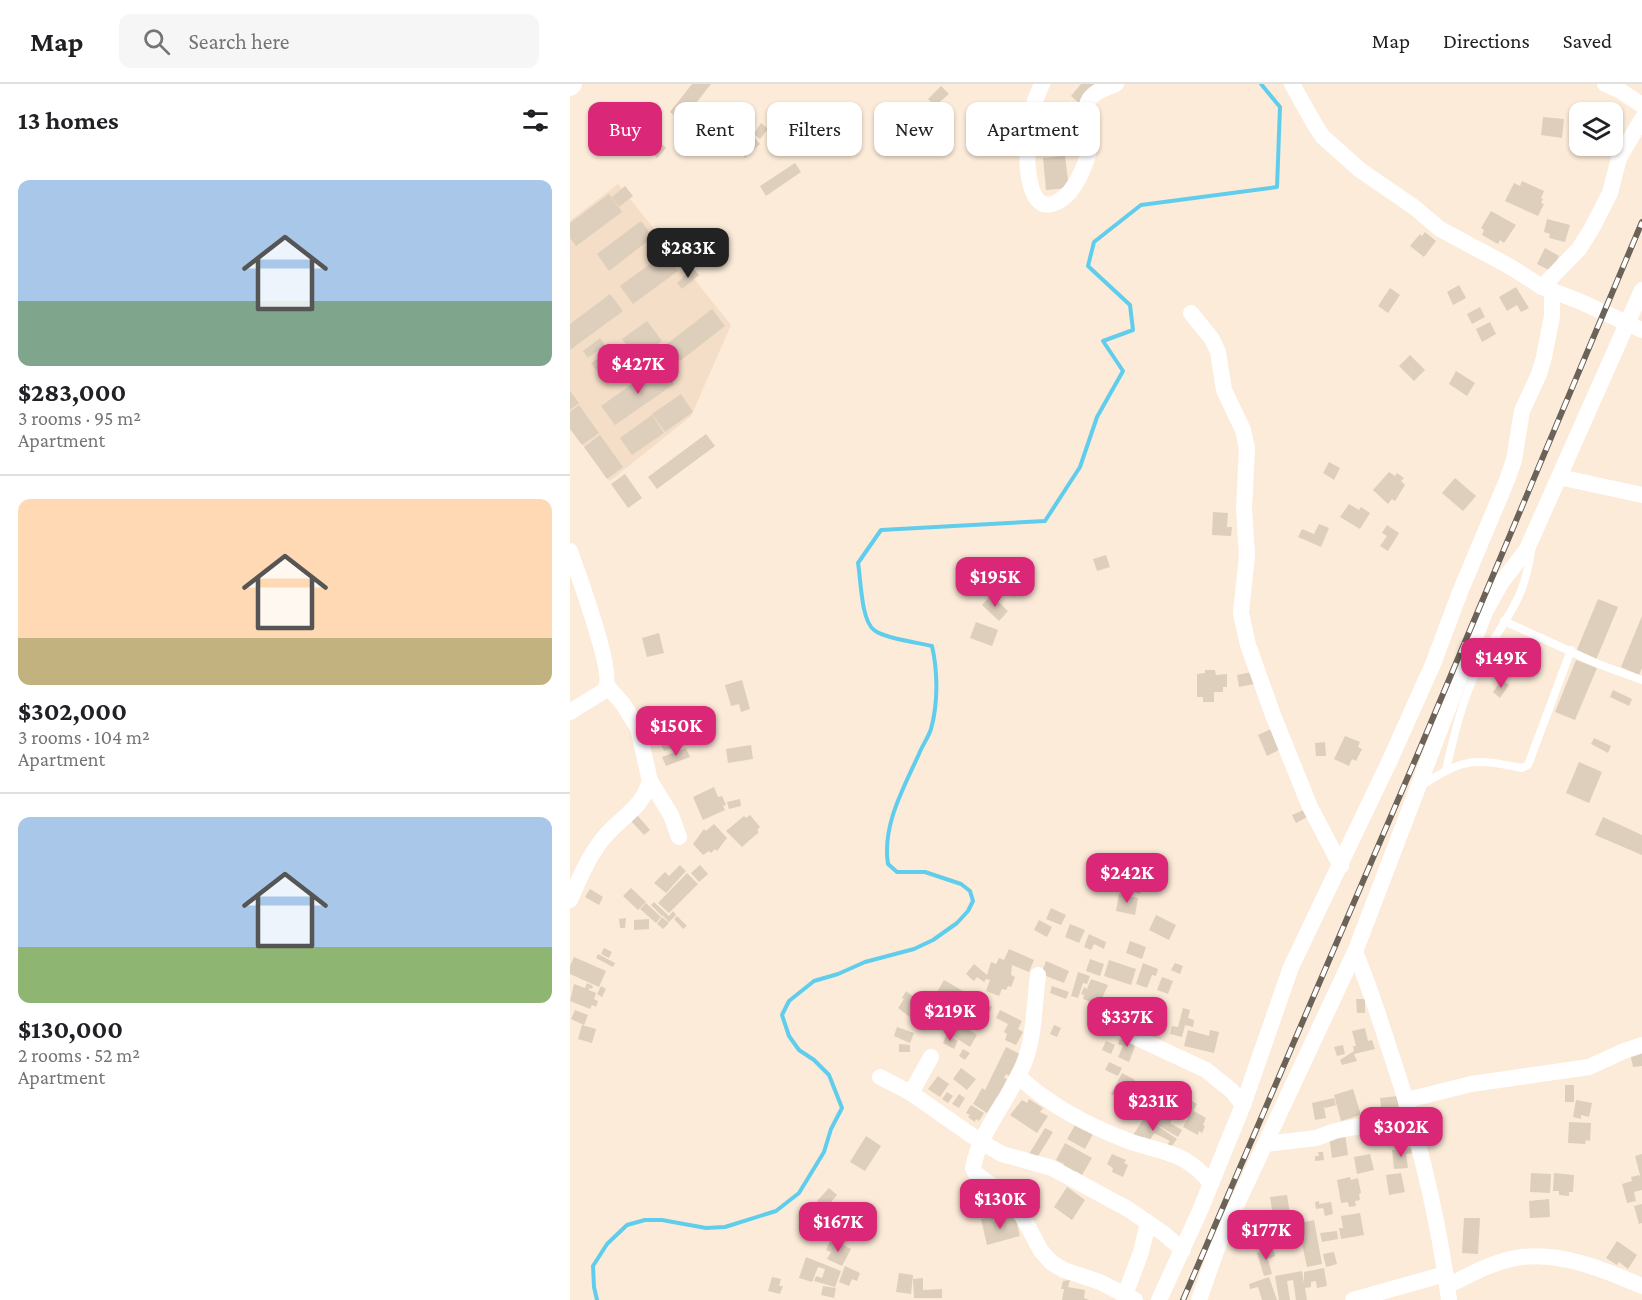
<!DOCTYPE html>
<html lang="en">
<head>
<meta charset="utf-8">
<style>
  body { margin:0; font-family:"Crimson Pro",serif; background:#f6f6f6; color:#202124; height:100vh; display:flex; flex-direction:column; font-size:22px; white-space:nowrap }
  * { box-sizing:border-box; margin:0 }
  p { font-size:20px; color:#757577 }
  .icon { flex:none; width:33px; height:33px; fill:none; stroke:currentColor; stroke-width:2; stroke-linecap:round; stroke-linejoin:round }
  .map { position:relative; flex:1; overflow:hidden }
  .details { display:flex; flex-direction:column; background:#fff; width:570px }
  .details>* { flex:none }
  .banner { position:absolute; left:18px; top:18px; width:570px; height:54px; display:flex; gap:12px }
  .tools { position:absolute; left:999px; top:18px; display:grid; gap:12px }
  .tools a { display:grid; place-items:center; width:54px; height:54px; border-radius:12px; background:#fff; box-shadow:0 2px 4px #0004; font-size:30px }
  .price { position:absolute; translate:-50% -51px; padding:0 14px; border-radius:12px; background:#db2777; color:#fff; font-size:20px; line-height:39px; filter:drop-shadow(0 2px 3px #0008) }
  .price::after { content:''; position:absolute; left:50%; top:36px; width:18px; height:14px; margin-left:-9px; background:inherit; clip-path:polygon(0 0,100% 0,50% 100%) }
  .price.active { background:#222; color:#fff }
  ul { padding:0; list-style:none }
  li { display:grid; align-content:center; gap:12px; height:318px; padding:0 18px }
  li+li { border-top:2px solid #e0e0e0 }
  li span { display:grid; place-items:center; height:186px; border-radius:12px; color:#555 }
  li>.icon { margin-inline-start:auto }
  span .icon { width:108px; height:108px; fill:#fffc; stroke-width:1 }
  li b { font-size:26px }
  h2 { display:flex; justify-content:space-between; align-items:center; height:72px; padding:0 18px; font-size:26px }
  .pill { padding:0 21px; border-radius:12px; background:#fff; box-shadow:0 2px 4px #0004; font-size:21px; line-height:54px }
  .pill.active { background:#db2777; color:#fff }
  header { display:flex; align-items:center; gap:36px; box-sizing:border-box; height:84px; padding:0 30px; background:#fff; border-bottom:2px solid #e0e0e0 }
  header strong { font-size:28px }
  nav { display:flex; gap:33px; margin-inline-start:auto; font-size:21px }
  .search { width:420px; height:54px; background:#f6f6f6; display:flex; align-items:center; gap:15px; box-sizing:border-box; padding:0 21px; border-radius:12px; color:#757577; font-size:22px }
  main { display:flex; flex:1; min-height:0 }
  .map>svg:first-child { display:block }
  .built { fill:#f4dec7 }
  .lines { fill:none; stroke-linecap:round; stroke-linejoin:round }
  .stream { stroke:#61cdec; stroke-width:4 }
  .building { fill:#decebc }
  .service { stroke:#fff; stroke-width:8 }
  .minor { stroke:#fff; stroke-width:16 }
  .tertiary { stroke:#fff; stroke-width:20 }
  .rail-casing { stroke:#6b6258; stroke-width:6 }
  .rail { stroke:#fff; stroke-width:4; stroke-dasharray:11; stroke-linecap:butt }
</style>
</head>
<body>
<header>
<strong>Map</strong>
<div class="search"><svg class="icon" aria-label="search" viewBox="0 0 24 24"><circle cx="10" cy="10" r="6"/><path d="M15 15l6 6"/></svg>Search here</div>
<nav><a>Map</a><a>Directions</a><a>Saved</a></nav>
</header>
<main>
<section class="details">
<h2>13 homes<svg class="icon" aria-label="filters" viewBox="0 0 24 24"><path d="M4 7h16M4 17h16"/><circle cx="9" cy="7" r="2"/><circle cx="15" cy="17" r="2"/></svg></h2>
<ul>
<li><span style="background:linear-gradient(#a9c7e8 65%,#7fa58c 0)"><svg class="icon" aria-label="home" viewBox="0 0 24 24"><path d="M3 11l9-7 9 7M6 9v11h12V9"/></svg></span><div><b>$283,000</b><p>3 rooms · 95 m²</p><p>Apartment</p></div></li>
<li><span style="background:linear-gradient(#ffd9b3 75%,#c2b280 0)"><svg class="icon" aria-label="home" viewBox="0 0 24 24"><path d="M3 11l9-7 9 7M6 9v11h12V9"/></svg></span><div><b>$302,000</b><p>3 rooms · 104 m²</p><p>Apartment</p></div></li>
<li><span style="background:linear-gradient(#a9c7e8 70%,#8fb573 0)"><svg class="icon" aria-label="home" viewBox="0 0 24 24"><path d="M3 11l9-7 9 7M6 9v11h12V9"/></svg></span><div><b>$130,000</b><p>2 rooms · 52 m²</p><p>Apartment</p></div></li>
</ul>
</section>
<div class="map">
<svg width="1072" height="1216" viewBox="0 0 1072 1216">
  <rect width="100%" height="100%" fill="#fcebd9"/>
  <path class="built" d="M48,100L161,241L121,332L40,397L0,344V137Z"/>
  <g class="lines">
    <path class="stream" d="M27,1216L24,1203L23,1182L37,1160L57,1141L75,1136H92L136,1144L155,1143L206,1127L229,1109L254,1068L261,1045L272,1024L259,991L244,976L229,966L219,952L212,931L219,917L244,897L268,890L295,878L344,865L363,856L387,839L398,827L403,817L400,807L391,800L355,788H327L318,780C312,742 333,705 349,670C352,662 358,654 361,645C368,620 368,588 362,562C349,559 313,554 304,546C291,536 291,496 288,479L311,446L475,437L510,383L527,333L553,287L533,257L563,246L560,221L518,182L524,158L571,121L707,103L710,23L691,0"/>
  </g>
  <g class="building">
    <path d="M122,0H141L112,37L100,28Z"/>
    <path d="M511,0H524L509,19L501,12Z"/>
    <path d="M371,2L379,10L365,22L358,15Z"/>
    <path d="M494,22L511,37L495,56L478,42Z"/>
    <path d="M52,23L96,64L87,74L43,33Z"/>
    <path d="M973,33L994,35L992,54L971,51Z"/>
    <path d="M191,39L198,45L190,55L184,50Z"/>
    <path d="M183,52L190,60L175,74L168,66Z"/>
    <path d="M495,72L499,104L476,106L473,74Z"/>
    <path d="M225,79L231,88L196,112L190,102Z"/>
    <path d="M952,97L974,107L971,114L973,115L971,119L974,120L968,132L935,117L944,99L950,102Z"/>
    <path d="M55,102L63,112L49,123L42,113Z"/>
    <path d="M39,110L52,128L6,162L0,154V139Z"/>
    <path d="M921,127L946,141L934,159L930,156L928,160L912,151L914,146L911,144Z"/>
    <path d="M977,135L1000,141L995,158L979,154L980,150L974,148Z"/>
    <path d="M71,137L83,153L39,187L27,170Z"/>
    <path d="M855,148L866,157L854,173L840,162L850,150L852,152Z"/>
    <path d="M975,164L989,172L981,187L967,180Z"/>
    <path d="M95,169L108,187L63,220L50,202Z"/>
    <path d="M123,184L129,191L112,205L107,199Z"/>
    <path d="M889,201L896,214L883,221L877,208Z"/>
    <path d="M946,203L959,224L951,228L947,221L937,227L929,213Z"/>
    <path d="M820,204L830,211L818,229L808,222Z"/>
    <path d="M40,210L53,227L0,266V240Z"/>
    <path d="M910,223L915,233L902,240L897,230Z"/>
    <path d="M142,225L155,242L110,277L97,260Z"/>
    <path d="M77,237L92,257L67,276L52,255Z"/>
    <path d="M920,238L926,250L912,258L906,245Z"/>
    <path d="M30,254L35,261L18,274L13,267Z"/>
    <path d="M38,267L43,274L26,286L21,279Z"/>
    <path d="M840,271L855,286L844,297L829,282Z"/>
    <path d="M91,280L104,300L45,341L31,322Z"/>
    <path d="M886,287L905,299L897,312L879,300Z"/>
    <path d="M0,307L9,319L0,326Z"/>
    <path d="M111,310L123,328L95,348L82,330Z"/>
    <path d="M9,321L29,349L12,361L0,345V328Z"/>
    <path d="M82,331L94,349L62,371L50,354Z"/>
    <path d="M136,350L145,362L87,405L78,393Z"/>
    <path d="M30,351L53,383L37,395L14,363Z"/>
    <path d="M759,378L770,384L764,396L753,389Z"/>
    <path d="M819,388L825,392L827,389L834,394L831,397L835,401L825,417L822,415L818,420L803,406Z"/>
    <path d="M55,390L72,414L58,424L41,400Z"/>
    <path d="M885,394L906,412L893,427L872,409Z"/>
    <path d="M779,420L789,426L791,423L800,429L790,445L770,433Z"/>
    <path d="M643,428L658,429L657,443H662L661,452L642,451Z"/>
    <path d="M749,440L759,444L751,463L728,453L732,445L744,450Z"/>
    <path d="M817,441L829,449L818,467L810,462L817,452L812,449Z"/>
    <path d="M536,471L540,483L527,487L523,475Z"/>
    <path d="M428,487L441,497L429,514L416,504Z"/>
    <path d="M446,501L450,510L443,513L438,505Z"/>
    <path d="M421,511L438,527L429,537L412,521Z"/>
    <path d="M1028,515L1048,523L1026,576L1006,568Z"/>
    <path d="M1072,532V584L1069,591L1051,583Z"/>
    <path d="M406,538L428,546L422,562L400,554Z"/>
    <path d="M89,549L94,569L77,573L72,554Z"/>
    <path d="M1006,576L1027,584L1005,636L985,628Z"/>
    <path d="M635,586H645L646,591L657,590V603H653V608H644V618H633V613H627V590L635,589Z"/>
    <path d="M682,588L684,600L669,603L667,591Z"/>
    <path d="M172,596L180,625L171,628L169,620L161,622L155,601Z"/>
    <path d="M932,596L939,601L930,614L923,608Z"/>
    <path d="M1043,606L1062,615L1059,622L1040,613Z"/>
    <path d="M703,644L713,664L697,672L688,651Z"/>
    <path d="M109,651L111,656L106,658L108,662L94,667L90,659Z"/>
    <path d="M775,652L790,658L788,663L792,665L786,677L782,675L779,682L764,675Z"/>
    <path d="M1024,654L1041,662L1038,669L1021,660Z"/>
    <path d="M755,658L756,672H746L745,659Z"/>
    <path d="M181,661L183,675L158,679L156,665Z"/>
    <path d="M116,664L120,673L96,682L92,673Z"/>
    <path d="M1009,678L1032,688L1019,719L996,709Z"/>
    <path d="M144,703L148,713L152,712L156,721L153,722L155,726L133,736L123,713Z"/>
    <path d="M170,715L171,722L159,725L157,718Z"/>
    <path d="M736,725L739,732L726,739L722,731Z"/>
    <path d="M67,731L80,746L74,751L61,737Z"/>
    <path d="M180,731L190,743L187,746L189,748L172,763L156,747L174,732L176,734Z"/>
    <path d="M1033,733L1072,751V771L1025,751Z"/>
    <path d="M144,740L157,754L147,767L145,765L141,769L139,767L133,771L123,760L134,745L136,747Z"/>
    <path d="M560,774L574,778L571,788L558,784Z"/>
    <path d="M110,781L116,787L96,809L84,799L95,788L99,792Z"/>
    <path d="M130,781L138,790L129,798L121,789Z"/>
    <path d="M580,788L598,793L595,805L577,800Z"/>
    <path d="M117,789L128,800L99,829L88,819Z"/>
    <path d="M556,791L574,797L570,810L552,804Z"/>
    <path d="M61,804L76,818L68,826L53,812Z"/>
    <path d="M20,805L33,813L29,821L15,813Z"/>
    <path d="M549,810L568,814L565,831L546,827Z"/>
    <path d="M84,818L99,832L103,827L106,831L99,838L93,832L94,831L92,832L81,821Z"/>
    <path d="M76,819L91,833L86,839L70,825Z"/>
    <path d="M481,824L496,831L491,841L476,835Z"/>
    <path d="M586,831L606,841L599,856L579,846Z"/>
    <path d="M107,832L117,842L113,845L104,835Z"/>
    <path d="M92,833L99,839L93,845L87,840Z"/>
    <path d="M56,834L55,844H50L49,835Z"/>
    <path d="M79,835V845L64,846V836Z"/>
    <path d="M469,836L482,843L477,853L464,846Z"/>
    <path d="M500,840L515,846L509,859L495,853Z"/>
    <path d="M519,850L536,858L534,865L524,860L521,866L514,863Z"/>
    <path d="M560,857L576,863L572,875L556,869Z"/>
    <path d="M34,864L42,868L39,874L31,870Z"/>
    <path d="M439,865L464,876L459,888L442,881L441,891L445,893L441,903L438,902L436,906L432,905L429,912L416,907L420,896L416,895L414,898L407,893L404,897L396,890L404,880L417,891L421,878L426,880L429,874L434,876Z"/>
    <path d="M28,870L45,879L43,883L26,874Z"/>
    <path d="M4,873L36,887L29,903L0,890V882Z"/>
    <path d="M520,875L534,880L530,892L516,887Z"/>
    <path d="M539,876L566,885L561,901L534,892Z"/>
    <path d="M476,877L499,887L494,899L471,890Z"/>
    <path d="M573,879L588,885L586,892L582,891L577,904L566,900Z"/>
    <path d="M605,879L613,882L610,890L601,886Z"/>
    <path d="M508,888L520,892L517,900L513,899L508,914L501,912Z"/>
    <path d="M592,893L603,897L598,910L587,906Z"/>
    <path d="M521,895L538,901L529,921L513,915L514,911L511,910L514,903L517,905Z"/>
    <path d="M374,896L398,910L389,926L365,912Z"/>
    <path d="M17,899L23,902L22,905L19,904V906L26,909L24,915L28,917L26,923L22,921L20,925L0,917L4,900L15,904Z"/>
    <path d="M31,902L36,905L32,913L27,910Z"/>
    <path d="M482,902L499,908L496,915L480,909Z"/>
    <path d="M336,907L350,918L348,921L350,922L341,934L328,924L334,915L332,914Z"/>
    <path d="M399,912L422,923L415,937L410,935L408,939L399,934L401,931L392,926Z"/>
    <path d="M554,914L568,921L564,927L551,920Z"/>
    <path d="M786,915H795V929H787Z"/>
    <path d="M367,918L388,930L385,936L382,935L384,936L377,949L369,944L370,942L358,935Z"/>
    <path d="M613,924L620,926L618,934L624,936L623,943L615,941L612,953L600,950L602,942L608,943Z"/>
    <path d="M5,926L18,931L14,941L1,935Z"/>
    <path d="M430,926L452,937L448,945L453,948L446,961L435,956L437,950L434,948L438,940L426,934Z"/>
    <path d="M386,937L407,951L400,963L378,949Z"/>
    <path d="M12,941L26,945L22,959L8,955Z"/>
    <path d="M484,941L491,944L487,953L480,950Z"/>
    <path d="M327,943L344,949L340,959L324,952Z"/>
    <path d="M795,944L798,957L802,956L805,965L784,970L787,977L772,981L770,976L784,967L783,962H786L782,947Z"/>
    <path d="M618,946L639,952L640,946L649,948L644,969L614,962Z"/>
    <path d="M377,950L388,956L384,965L373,959Z"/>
    <path d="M552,950L567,957L559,978L548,973L553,962L548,960Z"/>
    <path d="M536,957L545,961L541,970L532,966Z"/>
    <path d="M329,960L340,961V968H329Z"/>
    <path d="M773,961L775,970L767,972L764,963Z"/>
    <path d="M436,963L450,970L440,992L436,990L434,994L437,995L428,1014L427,1013L417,1029L403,1020L412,1004L415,1006Z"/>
    <path d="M393,965L400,969L395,976L389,972Z"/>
    <path d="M1072,967V982L1063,983L1060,969Z"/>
    <path d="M539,978L552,984L548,992L535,986Z"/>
    <path d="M391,984L406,995L397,1006L383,995Z"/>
    <path d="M552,989L565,996L554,1017L541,1010Z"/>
    <path d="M368,992L379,1000L370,1013L358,1005Z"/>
    <rect x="995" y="1001" width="9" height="17"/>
    <path d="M783,1005L791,1031L771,1037L764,1011Z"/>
    <path d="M377,1008L383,1012L378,1019L372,1015Z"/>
    <path d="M608,1009L627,1020L623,1027L604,1016Z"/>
    <path d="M389,1010L395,1014L389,1024L382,1020Z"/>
    <path d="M827,1012L830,1035L813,1038L810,1014Z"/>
    <path d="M764,1014L766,1021L756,1024L754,1023L756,1034L745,1036L742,1019Z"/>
    <path d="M459,1015L473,1024L470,1028L478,1032L467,1049L440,1031L452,1016L457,1019Z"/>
    <path d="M597,1016L610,1023L600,1039L612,1046L608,1053L584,1039Z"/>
    <path d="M1006,1016L1022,1019L1019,1033L1011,1031V1035L1003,1033Z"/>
    <path d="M401,1021L414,1029L409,1037L406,1035L405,1038L398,1033L400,1031L396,1029Z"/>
    <path d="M622,1026L636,1034L633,1041L635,1042L632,1049L629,1047L628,1051L613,1043Z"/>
    <path d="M575,1033L607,1055L601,1063L597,1061L600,1057L584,1049L580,1056L574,1053L572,1056L563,1051Z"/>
    <path d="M508,1036L525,1046L515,1065L497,1055Z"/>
    <path d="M999,1038L1021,1039L1020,1057L1016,1056L1015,1060L998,1059Z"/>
    <path d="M475,1044L483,1048L467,1074L459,1070Z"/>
    <path d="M775,1050L778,1071L762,1074L759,1052Z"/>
    <path d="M296,1052L311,1062L295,1087L280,1078Z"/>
    <path d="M495,1059L522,1074L512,1091L506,1087L504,1092L491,1085L494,1080L486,1076Z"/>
    <path d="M844,1064L845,1069L836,1070L838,1084L824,1085L822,1066Z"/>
    <path d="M748,1068H753L754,1076L745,1077V1072H749Z"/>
    <path d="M542,1070L556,1076L554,1079L558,1081L553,1093L542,1088L543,1084L537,1080Z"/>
    <path d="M800,1070L804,1086L787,1090L784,1073Z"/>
    <path d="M1072,1070V1095H1071L1065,1072Z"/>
    <path d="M831,1089L835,1108L819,1111L816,1091Z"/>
    <path d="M961,1089L981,1090L980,1109L960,1108Z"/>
    <path d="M984,1089L1004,1091L1003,1108H999V1112L989,1111V1107H983Z"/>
    <path d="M1069,1091L1072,1095V1106L1064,1108L1066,1117L1057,1119L1052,1100L1062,1097L1061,1093Z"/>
    <path d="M780,1093L781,1096L788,1094L791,1109L789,1110L790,1116L785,1117L786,1122L779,1123L778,1118L771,1119L767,1096Z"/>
    <path d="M497,1103L515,1116L502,1136L484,1123Z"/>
    <path d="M259,1104L267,1111L256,1124L247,1117Z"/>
    <path d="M717,1111L720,1130L703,1132L700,1113Z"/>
    <path d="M979,1115L980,1133L960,1134L959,1117Z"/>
    <path d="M749,1117V1120L761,1118L763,1130L755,1132L753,1124L746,1125L745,1118Z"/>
    <path d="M1072,1120V1139L1069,1140L1064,1122Z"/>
    <path d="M790,1129L794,1151L771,1155L769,1144H773L771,1132Z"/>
    <path d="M445,1132L450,1152L417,1161L411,1135L423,1133V1137Z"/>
    <path d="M894,1134H910L908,1170L892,1169Z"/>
    <path d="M744,1136L752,1180L737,1183L731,1155L735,1154L731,1139Z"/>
    <path d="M721,1142L722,1150L711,1152L710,1144Z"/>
    <path d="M709,1145L711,1159H697L695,1147Z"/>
    <path d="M693,1147L695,1153L688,1155L689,1158L683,1159L681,1149Z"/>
    <path d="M767,1147L768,1155L752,1158L750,1149Z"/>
    <path d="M260,1157L265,1160L266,1157L281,1165L272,1182L257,1175L261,1168L256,1166Z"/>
    <path d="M1047,1157L1067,1171L1058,1185L1049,1178L1047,1181L1036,1174Z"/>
    <path d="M703,1164L705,1172L698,1175L702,1190L694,1192L687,1169Z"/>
    <path d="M764,1168L767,1180L756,1183L753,1170Z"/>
    <path d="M236,1173L271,1187L265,1203L244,1197L246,1192L252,1194L255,1185L248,1183L242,1198L229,1194Z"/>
    <path d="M275,1182L290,1189L287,1197L282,1195L279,1202L269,1198Z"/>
    <path d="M754,1184L757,1202L747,1204L746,1197L741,1198V1203L735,1204L737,1216H726L723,1196L717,1197L720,1216H709L705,1192L732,1187L734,1199V1188Z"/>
    <path d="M329,1189L343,1191L341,1210L326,1208Z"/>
    <path d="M202,1193L211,1195L209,1202H213L210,1210L198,1207Z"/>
    <path d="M699,1193L707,1216H692L688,1203L680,1205L679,1200Z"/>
    <path d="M353,1194V1206L372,1205V1214H344L343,1195Z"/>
    <path d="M500,1196L498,1203L515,1206L514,1214L519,1216H492L494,1205H491L493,1197Z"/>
    <path d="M253,1202L266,1204L264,1214L251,1211Z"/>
  </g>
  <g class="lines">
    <g class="service">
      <path d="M934,537L1028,580L1072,596"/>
      <path d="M876,686C884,651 892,616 908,584C920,558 940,534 951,507C956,494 959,481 961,467"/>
      <path d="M852,701C895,674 903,674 952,684L958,681L1001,566"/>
    </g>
    <g class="minor">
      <path d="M472,0C466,13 461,25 459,39C456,56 452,136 487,118C506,109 521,73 520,52C519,39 512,27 519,16C524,7 537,4 546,0"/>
      <path d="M722,0L745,41L753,53L790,86L844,123L870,145L939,182L972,203L1009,217L1072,246"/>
      <path d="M1035,0L1049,6L1072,21"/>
      <path d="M972,203L1009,165L1022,144L1040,109L1049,74L1072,35"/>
      <path d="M621,229L642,255L648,268L654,306L673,346L677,364L674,425L677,471L671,529L678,561L703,631L740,723L771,782"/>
      <path d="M989,393L1072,411"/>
      <path d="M0,467C7,488 47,593 34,607L0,628"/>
      <path d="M38,603L53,620L68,644L80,697L101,731L109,753"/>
      <path d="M0,816C10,793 20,769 36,751C55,730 71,725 80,697"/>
      <path d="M785,868C800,903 811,940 823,976C850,1057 868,1131 879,1216"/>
      <path d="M468,891C464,920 465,952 454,979C440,1015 410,1046 403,1084L406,1090L440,1115L454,1135L471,1167L482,1179L494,1186L530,1198L565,1216"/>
      <path d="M533,938L636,986L662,1007L673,1021"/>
      <path d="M448,992C479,1021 517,1041 556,1056C594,1070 612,1065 641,1099"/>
      <path d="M310,993L341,1009L411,1058L432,1070L482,1084L558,1125L593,1149L613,1166"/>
      <path d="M341,1009L361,973"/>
      <path d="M837,1016L901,1000L1019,983L1054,967L1072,961"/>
      <path d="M696,1060L746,1054L765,1047L785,1043L844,1037"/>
      <path d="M877,1202C898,1192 922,1178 946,1174C988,1166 1035,1186 1072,1202"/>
      <path d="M555,1211L571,1168L578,1139"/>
      <path d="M589,1216L629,1129L673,1021L721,883L820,676L863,580L890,508L937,396L944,376L952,327L969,290L974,273L982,232V207"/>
      <path d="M629,1216L650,1156L785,868L915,528L931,499L957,465L1072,206"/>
      <path d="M783,1216L875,1190"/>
    </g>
    <path class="tertiary" d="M0,2L2,0"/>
    <g class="rail-casing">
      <path id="rail" d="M613,1216L846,674L1072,138"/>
    </g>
    <use href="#rail" class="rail"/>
  </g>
</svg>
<div class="tools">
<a><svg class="icon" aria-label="layers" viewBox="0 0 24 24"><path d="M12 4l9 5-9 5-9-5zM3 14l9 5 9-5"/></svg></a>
</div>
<b class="price active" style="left:118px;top:195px">$283K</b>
<b class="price" style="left:68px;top:311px">$427K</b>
<b class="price" style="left:425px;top:524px">$195K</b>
<b class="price" style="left:931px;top:605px">$149K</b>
<b class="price" style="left:106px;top:673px">$150K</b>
<b class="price" style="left:557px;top:820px">$242K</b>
<b class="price" style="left:380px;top:958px">$219K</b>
<b class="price" style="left:557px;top:964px">$337K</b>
<b class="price" style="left:583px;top:1048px">$231K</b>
<b class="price" style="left:831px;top:1074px">$302K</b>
<b class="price" style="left:430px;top:1146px">$130K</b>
<b class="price" style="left:268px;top:1169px">$167K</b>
<b class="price" style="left:696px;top:1177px">$177K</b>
<div class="banner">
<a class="pill active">Buy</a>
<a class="pill">Rent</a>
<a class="pill">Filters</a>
<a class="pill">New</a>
<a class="pill">Apartment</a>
</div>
</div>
</main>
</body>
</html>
